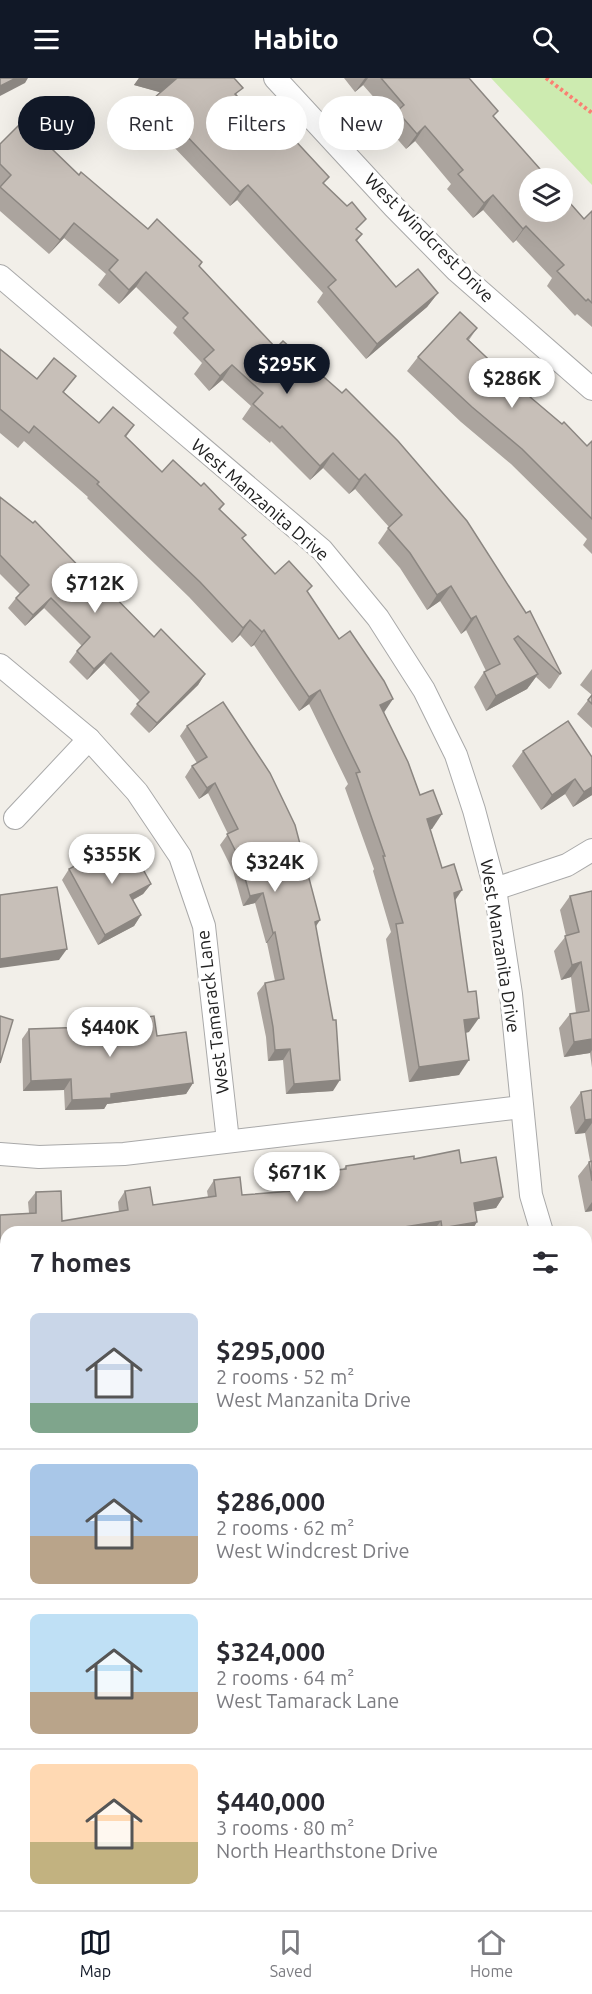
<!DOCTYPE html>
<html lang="en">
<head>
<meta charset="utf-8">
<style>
  body { margin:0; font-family:Ubuntu,sans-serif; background:#f7f7f7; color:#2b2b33; height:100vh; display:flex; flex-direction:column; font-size:22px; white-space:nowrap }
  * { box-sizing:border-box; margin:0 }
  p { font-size:20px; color:#7c7c81 }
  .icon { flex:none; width:33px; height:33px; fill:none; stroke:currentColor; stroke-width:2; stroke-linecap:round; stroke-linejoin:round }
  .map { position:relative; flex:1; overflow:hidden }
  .sheet { position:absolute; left:0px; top:1148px; width:592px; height:686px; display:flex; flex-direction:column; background:#fff; border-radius:18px 18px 0 0; box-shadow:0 6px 24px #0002 }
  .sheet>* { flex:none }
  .top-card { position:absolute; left:18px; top:18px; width:556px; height:54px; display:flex; gap:12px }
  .tools { position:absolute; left:519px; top:90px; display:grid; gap:12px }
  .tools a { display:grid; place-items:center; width:54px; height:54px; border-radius:50%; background:#fff; box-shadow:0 6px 24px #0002; font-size:30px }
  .price { position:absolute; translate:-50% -51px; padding:0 14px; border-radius:21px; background:#fff; color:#222; font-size:20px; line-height:39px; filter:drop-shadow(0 2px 3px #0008) }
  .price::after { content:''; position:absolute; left:50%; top:36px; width:18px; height:14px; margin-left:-9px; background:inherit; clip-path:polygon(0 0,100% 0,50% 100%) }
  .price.selected { background:#111827; color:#fff }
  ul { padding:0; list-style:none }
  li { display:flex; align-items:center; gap:18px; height:150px; padding:0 30px }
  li+li { border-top:2px solid #e1e1e2 }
  li span { display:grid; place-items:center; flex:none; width:168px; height:120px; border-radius:9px; color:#555 }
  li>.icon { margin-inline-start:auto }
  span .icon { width:72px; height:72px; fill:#fffc; stroke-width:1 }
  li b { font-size:26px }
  h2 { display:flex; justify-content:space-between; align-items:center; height:72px; padding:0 30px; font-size:26px }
  .pill { padding:0 21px; border-radius:27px; background:#fff; box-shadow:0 6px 24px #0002; font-size:21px; line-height:54px }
  .pill.selected { background:#111827; color:#fff }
  header { display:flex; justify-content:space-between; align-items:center; height:78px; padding:0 30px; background:#111827; color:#fff; font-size:27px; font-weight:700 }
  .dock { display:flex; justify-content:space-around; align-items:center; height:84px; border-top:2px solid #e1e1e2; background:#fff; font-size:16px; color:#7c7c81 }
  .dock a { display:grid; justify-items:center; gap:3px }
  .dock .selected { color:#111827 }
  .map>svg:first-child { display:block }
  .grass { fill:#cdebb0 }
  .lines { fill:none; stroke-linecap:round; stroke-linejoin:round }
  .street-casing { stroke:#a9a9a9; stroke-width:24 }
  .path { stroke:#fa8072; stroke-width:4; stroke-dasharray:3 3; stroke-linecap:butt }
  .street { stroke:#fff; stroke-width:22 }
  .wall { fill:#aba49e }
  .shaded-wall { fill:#8b8681 }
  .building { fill:#c7bfb8; stroke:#8b8681; stroke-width:1.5 }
  .labels { text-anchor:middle; stroke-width:6; stroke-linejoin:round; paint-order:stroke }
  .street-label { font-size:18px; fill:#222; stroke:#fff }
</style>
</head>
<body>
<header><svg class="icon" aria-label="menu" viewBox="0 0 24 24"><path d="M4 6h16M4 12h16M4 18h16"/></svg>Habito<svg class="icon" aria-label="search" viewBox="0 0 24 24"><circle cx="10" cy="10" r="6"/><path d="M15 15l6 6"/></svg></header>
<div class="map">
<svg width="592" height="1832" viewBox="0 0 592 1832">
  <rect width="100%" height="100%" fill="#f2efe9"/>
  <g class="grass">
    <path d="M491,0H592V107Z"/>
    <path d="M592,1492V1832H0V1538H6V1827H586V1493Z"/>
  </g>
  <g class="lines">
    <g class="street-casing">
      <g id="street">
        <path d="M275,0L394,129L457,193L592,311"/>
        <path d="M0,198L322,472L378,540L424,612L456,677L474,732L495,811L511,916L531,1117L542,1154"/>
        <path d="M0,587L89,661L137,714L180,778L204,848L228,1063"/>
        <path d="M15,740L89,661"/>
        <path d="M495,811L567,787L592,772"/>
        <path d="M0,1076L39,1079L124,1076L522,1029"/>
        <path d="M586,1249L592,1256"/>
        <path d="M586,1294L592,1291"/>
        <path d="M0,1384L6,1383"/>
      </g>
    </g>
    <g class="path">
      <path d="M546,0L592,35"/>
      <path d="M586,1606L592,1607"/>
      <path d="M0,1739L6,1751"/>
      <path d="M48,1827L51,1832"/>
      <path d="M331,1832L334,1827"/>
    </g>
    <use href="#street" class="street"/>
  </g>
  <g class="wall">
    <path d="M139,0H234L237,18L271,51L329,99L323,106L358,153L362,156L357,163L396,209L438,215L427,229L366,281L317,224L323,215L237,122L230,128L171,66L143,34L154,20L160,14L134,7Z"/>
    <path d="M344,0H469L494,39L584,141L592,133V249L577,236L575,238L547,208L552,200L516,162L513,165L483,132L473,140L447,111L451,106L415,63L406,71L386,48L392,40L363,7L355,14Z"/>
    <path d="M0,66L79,97L148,151L199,188L561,595L551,610L549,611L536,599L527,611L486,633L474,609L484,594L486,593L466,552L461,556L440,523L427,532L400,490L378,465L389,449L355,411L349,416L323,390L310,402L271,363L270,365L242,341L251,328L222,302L209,313L194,296L202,285L173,255L177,249L136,209L119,226L98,207L106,196L64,160L49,176L0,133Z"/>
    <path d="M477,250L469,262L503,295L534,299L524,314L587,368L592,363V476L583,467L587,461L511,386L461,344L407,293L418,279Z"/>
    <path d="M0,271L37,301L64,314L99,345L134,347L126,359L162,394L201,408L224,426L220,432L246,457L242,461L275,496L307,514L384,634L432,751H430L442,790L455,823L469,954L466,955L459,997L409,1004L386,861L391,854L373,793L374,791L345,710L348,706L309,626L299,633L254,567L251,569L240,557L232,565L189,519L87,420L88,419L24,363L18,370L0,355Z"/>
    <path d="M0,419L154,559L205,596L198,607L149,655L130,636L140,623L104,585L87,602L69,584L77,573L82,568L44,530L25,548L8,530L16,520L20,516L0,496Z"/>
    <path d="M592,591V650L577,636L592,617L580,607Z"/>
    <path d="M187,648L316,849L333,1013L286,1016L283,982L268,983L266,959L257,915L265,905L275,903L267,865H266L255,825L243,828L233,793L220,767L228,756L208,715L199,721L185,699L192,688L197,685L180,658Z"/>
    <path d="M523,673L592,679V717L573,729L565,716L541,732L512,688Z"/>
    <path d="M69,791L151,806L143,816L133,822L141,837L134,848L98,867L62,802Z"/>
    <path d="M592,813V990L590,975L564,979L559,950L570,936L576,935L571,899L561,902L554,873L566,858L560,832L570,818Z"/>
    <path d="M119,943L157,958L193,1005L186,1016L107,1026L104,1031L65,1032L64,1012L23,1013L22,961L29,951L116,948Z"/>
    <path d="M592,1012V1133L585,1134L578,1098L590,1083L585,1055L575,1056L570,1029L581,1014Z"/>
    <path d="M414,1081L461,1085L503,1119L496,1130L475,1133L471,1154H6V1200H0V1137L29,1135L28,1124L36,1114L62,1143L119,1134L118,1124L125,1113L153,1127L208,1119L207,1113L214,1102L242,1117L298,1113L297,1105L305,1095L343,1091L346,1088Z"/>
    <path d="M6,1425V1509L0,1510V1426Z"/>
  </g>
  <g class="shaded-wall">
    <path d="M16,0H28L25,5L0,18V8Z"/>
    <path d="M139,0H171L176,1L166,16L134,7Z"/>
    <path d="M365,0H368L363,7L355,14Z"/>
    <path d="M425,48L415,63L406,71L417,56Z"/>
    <path d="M248,107L237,122L230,128L240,114Z"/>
    <path d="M493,117L483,132L473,140L484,125Z"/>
    <path d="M74,145L64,160L49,176L60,162Z"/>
    <path d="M526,148L516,162L513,165L523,151Z"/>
    <path d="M146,194L136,209L119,226L129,212Z"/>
    <path d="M438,215L427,229L366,281L377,266Z"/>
    <path d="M232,287L222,302L209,313L220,298Z"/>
    <path d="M333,375L323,390L310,402L320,388Z"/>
    <path d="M365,396L355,411L349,416L359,402Z"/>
    <path d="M451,508L440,523L427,532L437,517Z"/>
    <path d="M51,520L44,530L25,548L33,537Z"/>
    <path d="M476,538L466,552L461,556L471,541Z"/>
    <path d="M250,542L240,557L232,565L243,550Z"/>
    <path d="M264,552L254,567L251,569L262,554Z"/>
    <path d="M111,575L104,585L87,602L94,591Z"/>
    <path d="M205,596L198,607L149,655L157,645Z"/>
    <path d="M538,596L527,611L486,633L496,618Z"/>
    <path d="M320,612L309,626L299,633L309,619Z"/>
    <path d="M393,621L383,636L380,627Z"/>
    <path d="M575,701L565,716L541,732L552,717Z"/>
    <path d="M215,705L208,715L199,721L207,710Z"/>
    <path d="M592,709V717L573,729L584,714Z"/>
    <path d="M442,736L432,751L417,756L427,741Z"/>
    <path d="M151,806L143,816L123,827L130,817Z"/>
    <path d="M462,812L452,827L454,815Z"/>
    <path d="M263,815L255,825L243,828L250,818Z"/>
    <path d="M141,837L134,848L98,867L105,857Z"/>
    <path d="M320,842L313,853L315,844Z"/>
    <path d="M275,854L267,865H266L273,855Z"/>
    <path d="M67,871L59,882L0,890V881Z"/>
    <path d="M581,884L571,899L561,902L572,887Z"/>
    <path d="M479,940L469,954L453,956L464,942Z"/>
    <path d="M592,961V972L590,975L564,979L574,964Z"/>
    <path d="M290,971L283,982L268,983L275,972Z"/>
    <path d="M469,982L459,997L409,1004L419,989Z"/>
    <path d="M71,1001L64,1012L23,1013L31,1003Z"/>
    <path d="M340,1002L333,1013L286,1016L294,1006Z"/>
    <path d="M193,1005L186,1016L107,1026L104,1031L65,1032L72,1022Z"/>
    <path d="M592,1041V1045L585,1055L575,1056L585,1042Z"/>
    <path d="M503,1119L496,1130L466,1135L474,1125Z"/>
    <path d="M592,1124V1133L585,1134Z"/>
    <path d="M441,1143L433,1153L373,1154Z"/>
    <path d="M477,1144L471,1154H440L442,1150Z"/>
    <rect x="0" y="1190" width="6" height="10"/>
    <path d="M0,1306H6V1320L0,1321Z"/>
    <path d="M592,1424V1432L590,1436L586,1437V1427Z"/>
    <path d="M0,1492H6V1499L0,1507Z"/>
    <path d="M6,1502V1509L0,1510Z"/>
  </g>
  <g class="building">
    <path d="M0,0H16L0,8Z"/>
    <path d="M171,0H234L243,10L235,16L271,51L278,44L329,99L323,105L347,128L352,124L366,141L356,151L362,156L356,162L396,209L418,191L438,215L377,266L328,209L336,202L248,107L240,114L181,52L154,20L176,1Z"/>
    <path d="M381,0H469L498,33L493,38L548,100H530V134H562V116L584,141L592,133V225L588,221L586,223L557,193L564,187L526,148L523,151L493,117L484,125L458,96L463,92L425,48L417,56L397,33L404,27Z"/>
    <path d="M23,43L79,97L81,94L148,151L157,141L202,184L199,188L276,270L283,263L342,315L346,311L398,363L467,443L526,535L530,533L561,595L560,596L518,558L514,561L538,596L496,618L484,594L500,586L476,538L471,541L451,508L437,517L410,475L388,450L402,437L365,396L359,402L333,375L320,388L282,348L280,350L253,326L263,315L232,287L220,298L204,281L214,272L183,240L188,235L146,194L129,212L109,192L118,182L74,145L60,162L0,109L11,97L0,86V66Z"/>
    <path d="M460,234L477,250L467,261L503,295L514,282L534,299L523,313L562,346L564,344L587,368L592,363V441L522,371L472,329L418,279Z"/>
    <path d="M0,271L37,301L54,280L76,298L63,314L99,345L113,329L134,347L125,358L162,394L173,382L201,408L204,405L224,426L219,431L246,457L242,460L275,496L289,483L312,508L307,513L339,561L350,553L384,603L393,621L380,627L408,684L420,717L433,712L442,736L427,741L442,790L454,786L462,812L454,815L468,914L476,913L479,940L464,942L469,982L419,989L396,846L403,845L383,778H385L356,695L360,694L320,612L309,619L264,552L262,554L250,542L243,550L200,504L97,406L99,404L34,348L29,355L0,331Z"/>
    <path d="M0,419L33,445L35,443L92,502L95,499L154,559L161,551L205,596L157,645L137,626L149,614L111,575L94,591L77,573L90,559L51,520L33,537L16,520L29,507L0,477Z"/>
    <path d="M592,617V626L588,622Z"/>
    <path d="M223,624L270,695L295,747L320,842L315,844L333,942H336L340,1002L294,1006L290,971L275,972L273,949L265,905L284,901L275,854L273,855L263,815L250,818L240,782L227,756L238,751L215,705L207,710L192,688L207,679L187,648Z"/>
    <path d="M568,643L592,679V709L584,714L575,701L552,717L523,673Z"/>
    <path d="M126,760L151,806L130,817L141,837L105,857L69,791Z"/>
    <path d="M57,809L67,871L0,881V817Z"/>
    <path d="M592,813V961L574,964L570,936L589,933L581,884L572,887L565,858L579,854L570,818Z"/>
    <path d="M0,938L13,942L0,985Z"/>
    <path d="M154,938L157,958L186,954L193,1005L111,1016V1020L72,1022L71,1001L31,1003L29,951L120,948L119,943Z"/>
    <path d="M592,1012V1041L585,1042L581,1014Z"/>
    <path d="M459,1072L461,1085L496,1079L503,1119L474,1125L477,1144L442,1150L441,1143L373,1154H6V1190H0V1137L36,1135V1114L61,1113L62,1143L128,1132L125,1113L150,1109L153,1127L216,1118L214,1102L240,1099L242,1117L306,1112L305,1095L346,1091V1088L414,1078V1081Z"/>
    <path d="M592,1083V1103L589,1084Z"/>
    <rect x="0" y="1257" width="6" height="49"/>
    <path d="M592,1345V1424L586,1427V1348Z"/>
    <path d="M6,1425V1492H0V1426Z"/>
  </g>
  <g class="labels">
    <g class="street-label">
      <text transform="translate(429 160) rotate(45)" y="6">West Windcrest Drive</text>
      <text transform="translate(260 422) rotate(41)" y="6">West Manzanita Drive</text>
      <text transform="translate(500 868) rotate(81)" y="6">West Manzanita Drive</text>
      <text transform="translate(213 934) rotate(-97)" y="6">West Tamarack Lane</text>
    </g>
  </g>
</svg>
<div class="tools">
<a><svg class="icon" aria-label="layers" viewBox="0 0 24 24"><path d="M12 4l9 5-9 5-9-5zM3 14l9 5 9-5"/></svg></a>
</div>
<b class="price selected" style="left:287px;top:317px">$295K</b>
<b class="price" style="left:512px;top:331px">$286K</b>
<b class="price" style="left:95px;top:536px">$712K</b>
<b class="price" style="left:112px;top:807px">$355K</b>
<b class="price" style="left:275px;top:815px">$324K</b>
<b class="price" style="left:110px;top:980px">$440K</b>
<b class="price" style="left:297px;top:1125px">$671K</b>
<div class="top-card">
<a class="pill selected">Buy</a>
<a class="pill">Rent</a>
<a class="pill">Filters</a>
<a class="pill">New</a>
</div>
<section class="sheet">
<h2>7 homes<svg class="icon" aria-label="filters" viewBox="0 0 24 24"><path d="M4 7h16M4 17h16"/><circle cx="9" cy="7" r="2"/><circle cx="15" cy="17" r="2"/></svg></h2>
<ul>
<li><span style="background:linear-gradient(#c9d6e8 75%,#7fa58c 0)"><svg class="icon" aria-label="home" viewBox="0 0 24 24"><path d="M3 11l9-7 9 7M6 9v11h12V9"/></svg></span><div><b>$295,000</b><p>2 rooms · 52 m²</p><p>West Manzanita Drive</p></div></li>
<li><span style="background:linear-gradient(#a9c7e8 60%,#b9a48a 0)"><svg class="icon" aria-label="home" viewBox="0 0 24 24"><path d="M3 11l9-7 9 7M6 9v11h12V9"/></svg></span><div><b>$286,000</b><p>2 rooms · 62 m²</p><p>West Windcrest Drive</p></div></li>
<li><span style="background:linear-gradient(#bfe0f5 65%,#b9a48a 0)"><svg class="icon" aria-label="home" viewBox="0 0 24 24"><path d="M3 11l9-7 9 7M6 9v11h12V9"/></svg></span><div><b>$324,000</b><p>2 rooms · 64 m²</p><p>West Tamarack Lane</p></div></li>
<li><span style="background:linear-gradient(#ffd9b3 65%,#c2b280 0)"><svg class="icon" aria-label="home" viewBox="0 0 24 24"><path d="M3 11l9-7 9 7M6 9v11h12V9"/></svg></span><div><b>$440,000</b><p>3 rooms · 80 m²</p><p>North Hearthstone Drive</p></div></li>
</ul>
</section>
</div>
<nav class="dock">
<a class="selected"><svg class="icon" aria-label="map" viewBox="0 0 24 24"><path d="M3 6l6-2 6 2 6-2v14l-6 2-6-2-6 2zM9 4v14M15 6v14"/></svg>Map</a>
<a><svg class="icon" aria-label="saved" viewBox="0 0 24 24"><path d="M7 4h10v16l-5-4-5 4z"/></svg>Saved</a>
<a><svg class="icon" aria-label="home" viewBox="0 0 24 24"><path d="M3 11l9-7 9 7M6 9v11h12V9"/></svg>Home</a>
</nav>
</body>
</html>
